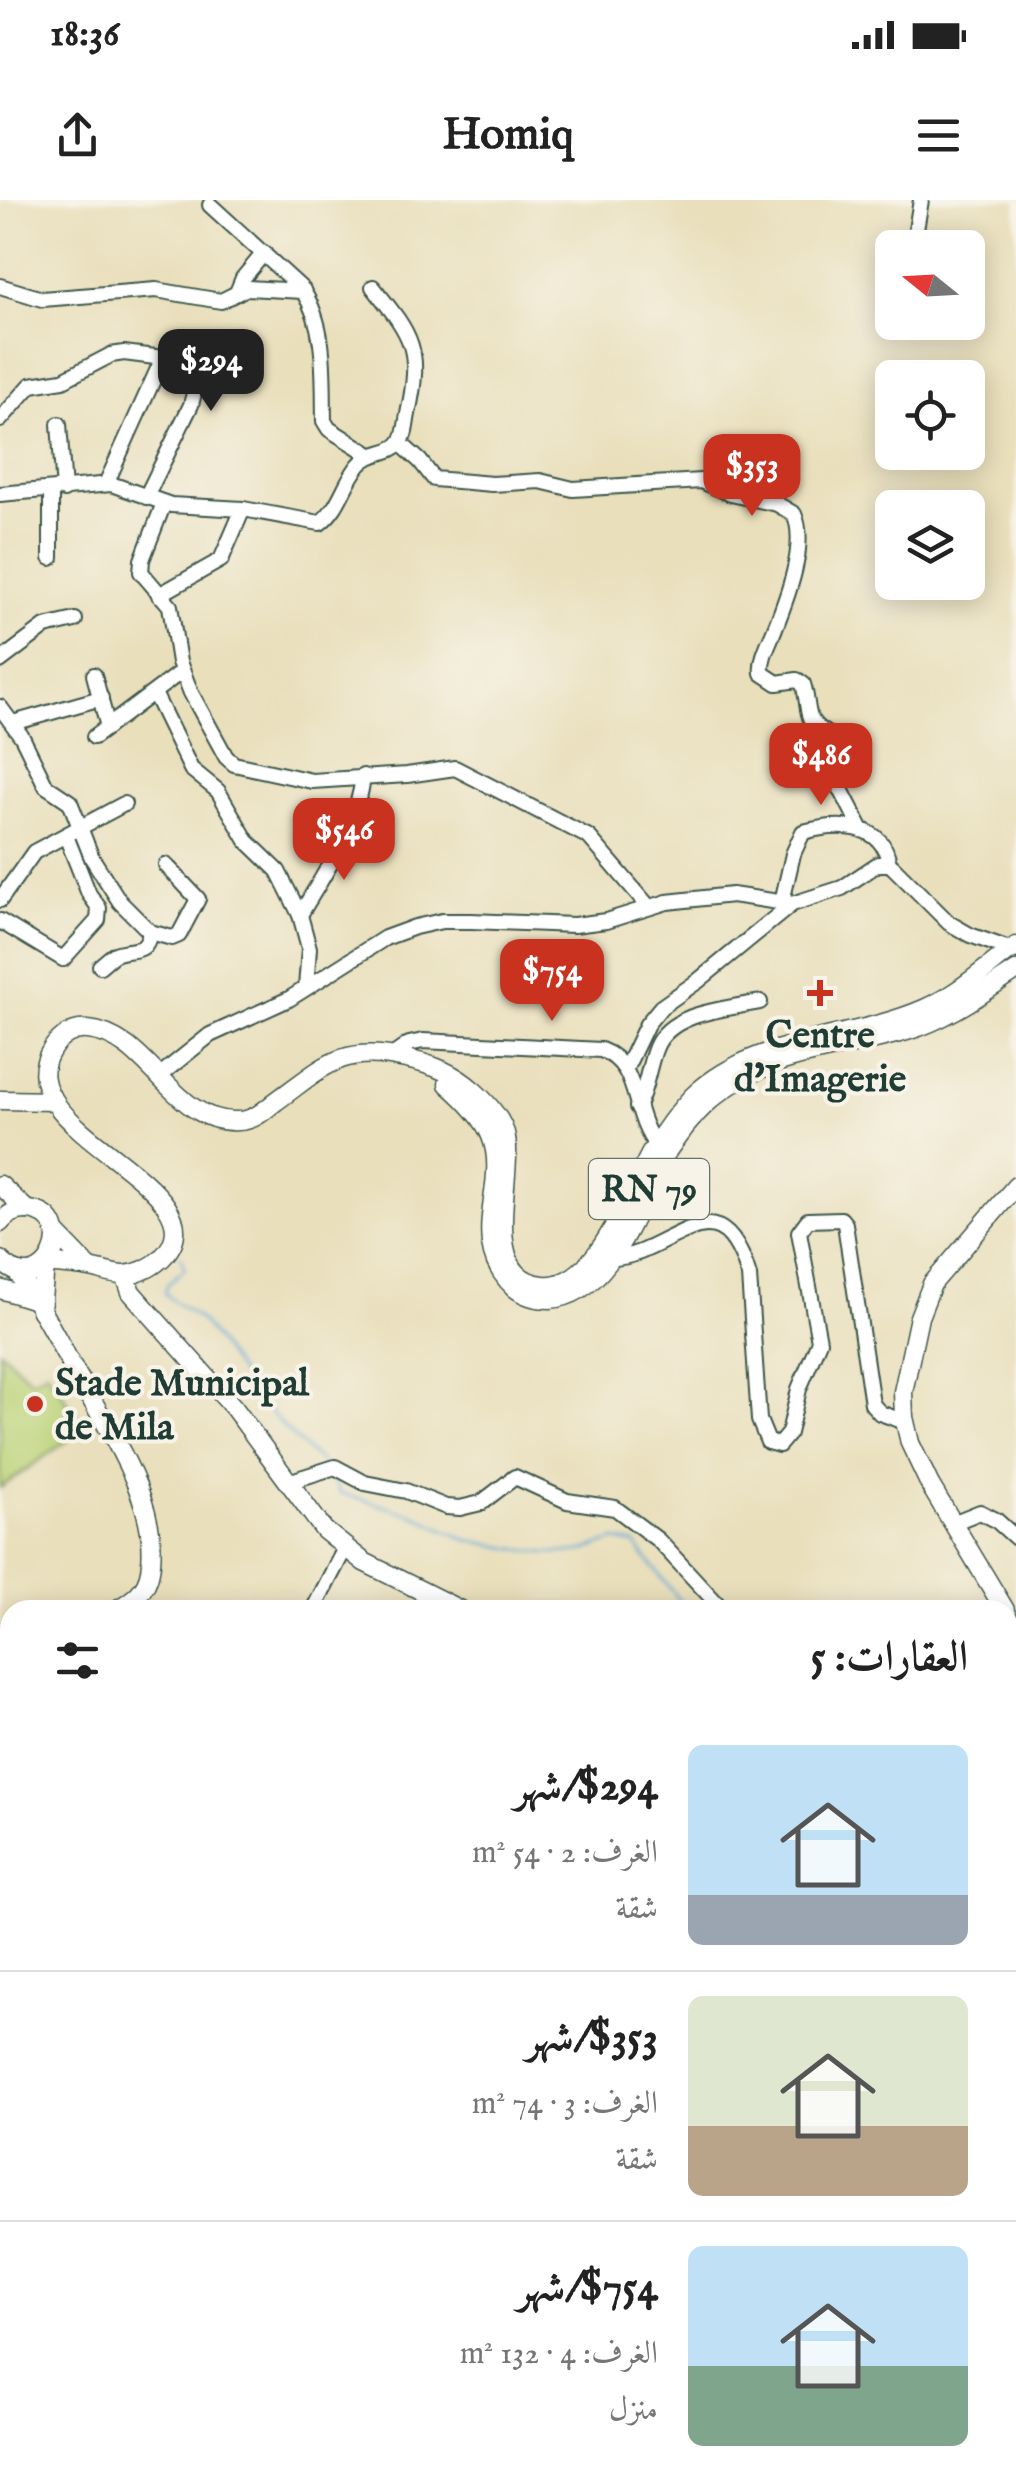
<!DOCTYPE html>
<html lang="ar">
<head>
<meta charset="utf-8">
<style>
  body { margin:0; font-family:"IM FELL English",Amiri,serif; background:#f6f6f6; color:#222; direction:rtl; height:100vh; display:flex; flex-direction:column; font-size:38px; white-space:nowrap }
  * { box-sizing:border-box; margin:0 }
  p { font-size:32px; color:#767676 }
  .icon { flex:none; width:55px; height:55px; fill:none; stroke:currentColor; stroke-width:2; stroke-linecap:round; stroke-linejoin:round }
  .map { position:relative; flex:1; overflow:hidden; direction:ltr }
  .drawer { position:absolute; left:0px; top:1400px; width:1018px; height:892px; display:flex; flex-direction:column; background:#fff; border-radius:30px 30px 0 0; box-shadow:0 5px 25px #0003; direction:rtl }
  .drawer>* { flex:none }
  .needle { width:65px; rotate:288deg }
  .tools { position:absolute; left:875px; top:30px; display:grid; gap:20px }
  .tools a { display:grid; place-items:center; width:110px; height:110px; border-radius:15px; background:#fff; box-shadow:0 5px 25px #0003; font-size:50px }
  .price { position:absolute; translate:-50% -85px; padding:0 22px; border-radius:20px; background:#c8321e; color:#fff; font-size:32px; line-height:65px; filter:drop-shadow(0 2px 5px #0008) }
  .price::after { content:''; position:absolute; left:50%; top:60px; width:30px; height:22px; margin-left:-15px; background:inherit; clip-path:polygon(0 0,100% 0,50% 100%) }
  .price.on { background:#222; color:#fff }
  ul { padding:0; list-style:none }
  li { display:flex; align-items:center; gap:30px; height:250px; padding:0 50px }
  li+li { border-top:2px solid #e0e0e0 }
  li span { display:grid; place-items:center; flex:none; width:280px; height:200px; border-radius:15px; color:#555 }
  li>.icon { margin-inline-start:auto }
  span .icon { width:120px; height:120px; fill:#fffc; stroke-width:1 }
  li b { font-size:42px }
  h2 { display:flex; justify-content:space-between; align-items:center; height:120px; padding:0 50px; font-size:42px }
  .status { display:flex; justify-content:space-between; align-items:center; height:70px; padding:0 50px; background:#fff; direction:ltr }
  .status svg { height:28px; fill:currentColor }
  header { display:flex; justify-content:space-between; align-items:center; height:130px; padding:0 50px; background:#fff; font-size:45px; font-weight:700 }
  .map>svg:first-child { display:block }
  .green { fill:#bcd378; stroke:#6e8856; stroke-width:2.5 }
  .lines { fill:none; stroke-linecap:round; stroke-linejoin:round }
  .stream { stroke:#5ba7d4; stroke-width:2.5 }
  .minor-casing { stroke:#3d5548; stroke-width:18 }
  .major-casing { stroke:#3d5548; stroke-width:21 }
  .minor { stroke:#fff; stroke-width:14 }
  .major { stroke:#fff; stroke-width:18 }
  .poi-dot { fill:#c8321e; stroke:#f7f3e8; stroke-width:4 }
  .labels { text-anchor:middle; stroke-width:8; stroke-linejoin:round; paint-order:stroke }
  .shield { fill:#f7f3e8; stroke:#60746a; stroke-width:2.5 }
  .shield-label { font-size:35px; font-weight:bold; fill:#1f3d34 }
  .poi-label { font-size:38px; font-weight:bold; fill:#1f3d34; stroke:#f7f3e8 }
</style>
</head>
<body>
<div class="status"><b>18:36</b><svg viewBox="0 0 49 12"><path d="M0 12V9h3v3zM5 12V6h3v6zM10 12V3h3v9zM15 12V0h3v12zM26 1h20v11H26zM47 4h2v5h-2z"/></svg></div>
<header><svg class="icon" aria-label="menu" viewBox="0 0 24 24"><path d="M4 6h16M4 12h16M4 18h16"/></svg>Homiq<svg class="icon" aria-label="share" viewBox="0 0 24 24"><path d="M12 15V3M7 8l5-5 5 5M5 13v7h14v-7"/></svg></header>
<div class="map">
<svg width="1016" height="2292" viewBox="0 0 1016 2292">
  <rect width="100%" height="100%" fill="#f7f3e8"/>
  <filter id="ink" filterUnits="userSpaceOnUse"><feTurbulence type="fractalNoise" baseFrequency=".01" numOctaves="2"/><feDisplacementMap in="SourceGraphic" scale="20" xChannelSelector="R" yChannelSelector="G"/><feConvolveMatrix kernelMatrix="1 2 1 2 8 2 1 2 1" color-interpolation-filters="sRGB"/></filter>
  <filter id="wash" filterUnits="userSpaceOnUse"><feTurbulence type="fractalNoise" baseFrequency=".0048" numOctaves="4" result="noise"/><feDisplacementMap in="SourceGraphic" scale="40" xChannelSelector="R" yChannelSelector="G"/><feGaussianBlur stdDeviation="2.25" result="paint"/><feColorMatrix in="noise" values="0 0 0 0 0 0 0 0 0 0 0 0 0 0 0 0 0 1.4 0 .05"/><feComposite in="paint" operator="in"/></filter>
  <g filter="url(#wash)">
    <rect width="100%" height="100%" fill="#e9dfbb"/>
    <path class="green" d="M0,1150L31,1180L47,1171L85,1228L0,1288Z"/>
    <g class="lines">
      <g class="stream">
        <path d="M180,1056L185,1068L167,1085L165,1093C176,1106 194,1111 206,1127C245,1179 271,1222 322,1263"/>
        <path d="M329,1274L340,1293L414,1315L467,1340L510,1348L547,1353L579,1352L616,1340L635,1344L687,1410"/>
      </g>
    </g>
  </g>
  <g filter="url(#ink)">
    <g class="lines">
      <g class="minor-casing">
        <g id="minor">
          <path d="M210,5L303,90"/>
          <path d="M913,48L921,0"/>
          <path d="M0,86L42,99L156,90L221,101L247,88L303,91C327,128 323,178 324,221L329,229L369,254"/>
          <path d="M238,90L243,78L264,53"/>
          <path d="M0,220L31,185L63,180L111,155L124,153L163,158L106,284"/>
          <path d="M59,224L64,290"/>
          <path d="M400,243L420,261L434,279L492,284L540,281L573,289L701,281L731,294L777,304L794,314C808,344 787,398 775,428C770,442 760,458 762,473L777,483L797,480L803,484C811,509 802,520 827,534L833,574L862,630"/>
          <path d="M0,294L111,284L171,305L243,309L320,323C341,307 343,284 359,265C372,250 388,255 399,244C406,237 406,223 408,214C422,149 413,137 373,87"/>
          <path d="M146,297L191,205L195,189L192,171L163,158"/>
          <path d="M164,303L142,360L141,372L170,406L179,462L191,493L226,557L234,564L312,581L407,575L455,568L589,637L649,707"/>
          <path d="M51,358V291"/>
          <path d="M159,395L221,360L243,309"/>
          <path d="M0,461L45,427L75,420"/>
          <path d="M94,475L108,527"/>
          <path d="M154,493L191,569L218,591L247,641L278,671L300,715"/>
          <path d="M0,507L22,537L46,586L70,602L92,658L120,702L150,732L172,738L179,735L198,699L166,665"/>
          <path d="M13,523L101,498"/>
          <path d="M94,537L182,471"/>
          <path d="M0,700L34,652L124,604"/>
          <path d="M782,702L793,654L803,632C836,623 884,621 889,664"/>
          <path d="M0,721L63,759L98,720L99,708L89,694L66,636"/>
          <path d="M100,766C105,762 110,757 115,754C133,747 146,756 150,732"/>
          <path d="M306,788L309,748L300,715C324,674 358,625 363,576"/>
          <path d="M392,856L409,844L423,841L601,850C641,865 630,911 656,945"/>
          <path d="M626,868L647,824L661,807L698,781L792,704L842,688L878,664H889L893,667L949,723L970,735L1015,751"/>
          <path d="M159,876L210,835L289,799L385,738L415,727L442,721H471L574,725L606,721L667,702L732,695L792,704"/>
          <path d="M637,907C647,888 648,866 656,847C671,811 728,809 760,802"/>
          <path d="M611,1058C670,1058 719,973 749,1076L759,1220L768,1242L779,1245L789,1233L799,1189L819,1141L799,1032L808,1020L841,1019L845,1024L872,1204L880,1213L905,1222"/>
          <path d="M288,1282L335,1267L365,1283L406,1291L446,1307L460,1308L481,1303L515,1277L567,1301L615,1308L658,1340L723,1410"/>
          <path d="M955,1322L980,1312L996,1320L1016,1338"/>
          <path d="M313,1410L344,1350"/>
          <path d="M0,2048L10,2051"/>
          <path d="M1008,2139L1016,2143"/>
          <path d="M0,2191L10,2170"/>
          <path d="M0,2241L10,2239"/>
          <path d="M22,2282L23,2292"/>
          <path d="M87,2282L88,2292"/>
          <path d="M155,2282V2292"/>
          <path d="M769,2282L771,2292"/>
          <path d="M818,2282L820,2292"/>
          <path d="M875,2282L877,2292"/>
          <path d="M929,2282L931,2292"/>
          <path d="M225,2292V2282"/>
          <path d="M389,2292V2282"/>
        </g>
      </g>
      <g class="major-casing">
        <g id="major">
          <path d="M448,884C464,898 483,916 491,936C511,986 464,1041 515,1088C525,1096 538,1099 550,1099C615,1095 640,994 668,950C679,934 692,917 706,904C763,850 840,852 910,830C949,818 982,793 1016,771"/>
          <path d="M0,900L55,901"/>
          <path d="M0,985L27,1010"/>
          <path d="M0,1023C8,1014 16,1009 29,1010C83,1016 46,1106 0,1060"/>
          <path d="M55,1032L89,1067"/>
          <path d="M47,1063C61,1065 76,1065 90,1068C101,1070 112,1075 124,1075C138,1074 152,1067 162,1058C231,987 0,929 52,849C60,837 73,828 88,830C149,835 173,925 238,921C253,921 264,911 275,902C325,866 341,844 406,859C434,865 454,873 475,892C487,903 500,917 505,933C516,972 476,1078 543,1085C598,1090 630,988 652,951C663,933 678,912 693,896C756,836 848,842 924,809C959,794 985,768 1016,746"/>
          <path d="M16,1071C39,1102 56,1138 75,1171C106,1227 162,1304 150,1371C147,1391 132,1401 116,1410"/>
          <path d="M125,1075L131,1092L234,1208L324,1330L364,1362L460,1410"/>
          <path d="M0,1089L32,1099"/>
          <path d="M41,1111L45,1066"/>
          <path d="M1005,1410L930,1285L910,1243L904,1217L903,1192L919,1117L932,1084L1016,986"/>
          <path d="M1008,1417L1014,1446L1016,1479"/>
          <path d="M0,1470L10,1465"/>
          <path d="M1016,1582L1010,1780L1016,1825"/>
          <path d="M0,1612L10,1619"/>
          <path d="M0,1629L10,1635"/>
          <path d="M0,2015L10,2018"/>
          <path d="M0,2030L10,2033"/>
          <path d="M1008,2080L1016,2076"/>
          <path d="M1008,2262L1016,2269"/>
          <path d="M595,2282L607,2292"/>
          <path d="M619,2282L632,2292"/>
          <path d="M708,2292L714,2282"/>
          <path d="M725,2292L731,2282"/>
        </g>
      </g>
      <use href="#minor" class="minor"/>
      <use href="#major" class="major"/>
    </g>
  </g>
  <g class="poi-dot">
    <path d="M815 778h10v10h10v10h-10v10h-10v-10h-10v-10h10z"/>
    <circle cx="35" cy="1204" r="10"/>
  </g>
  <g class="labels">
    <rect class="shield" x="589" y="959" width="120" height="60" rx="8"/>
    <g class="shield-label">
      <text x="649" y="1001">RN 79</text>
    </g>
    <g class="poi-label">
      <text x="820" y="847">Centre<tspan x="820" dy="44">d'Imagerie</tspan></text>
      <text x="55" y="1195" text-anchor="start">Stade Municipal<tspan x="55" dy="44">de Mila</tspan></text>
    </g>
  </g>
</svg>
<div class="tools">
<a><svg class="needle" viewBox="-14 -14 28 28"><path d="M0-13l5 13h-10z" fill="#e53935"/><path d="M0 13l5-13h-10z" fill="#767676"/></svg></a>
<a><svg class="icon" aria-label="locate" viewBox="0 0 24 24"><circle cx="12" cy="12" r="6"/><path d="M12 2v4M12 18v4M2 12h4M18 12h4"/></svg></a>
<a><svg class="icon" aria-label="layers" viewBox="0 0 24 24"><path d="M12 4l9 5-9 5-9-5zM3 14l9 5 9-5"/></svg></a>
</div>
<b class="price on" style="left:211px;top:214px">$294</b>
<b class="price" style="left:752px;top:319px">$353</b>
<b class="price" style="left:821px;top:608px">$486</b>
<b class="price" style="left:344px;top:683px">$546</b>
<b class="price" style="left:552px;top:824px">$754</b>
<section class="drawer">
<h2>العقارات: 5<svg class="icon" aria-label="filters" viewBox="0 0 24 24"><path d="M4 7h16M4 17h16"/><circle cx="9" cy="7" r="2"/><circle cx="15" cy="17" r="2"/></svg></h2>
<ul>
<li><span style="background:linear-gradient(#bfe0f5 75%,#9aa5b1 0)"><svg class="icon" aria-label="home" viewBox="0 0 24 24"><path d="M3 11l9-7 9 7M6 9v11h12V9"/></svg></span><div><b>$294/شهر</b><p>الغرف: 2 · 54 m²</p><p>شقة</p></div></li>
<li><span style="background:linear-gradient(#dfe7d0 65%,#b9a48a 0)"><svg class="icon" aria-label="home" viewBox="0 0 24 24"><path d="M3 11l9-7 9 7M6 9v11h12V9"/></svg></span><div><b>$353/شهر</b><p>الغرف: 3 · 74 m²</p><p>شقة</p></div></li>
<li><span style="background:linear-gradient(#bfe0f5 60%,#7fa58c 0)"><svg class="icon" aria-label="home" viewBox="0 0 24 24"><path d="M3 11l9-7 9 7M6 9v11h12V9"/></svg></span><div><b>$754/شهر</b><p>الغرف: 4 · 132 m²</p><p>منزل</p></div></li>
</ul>
</section>
</div>
</body>
</html>
